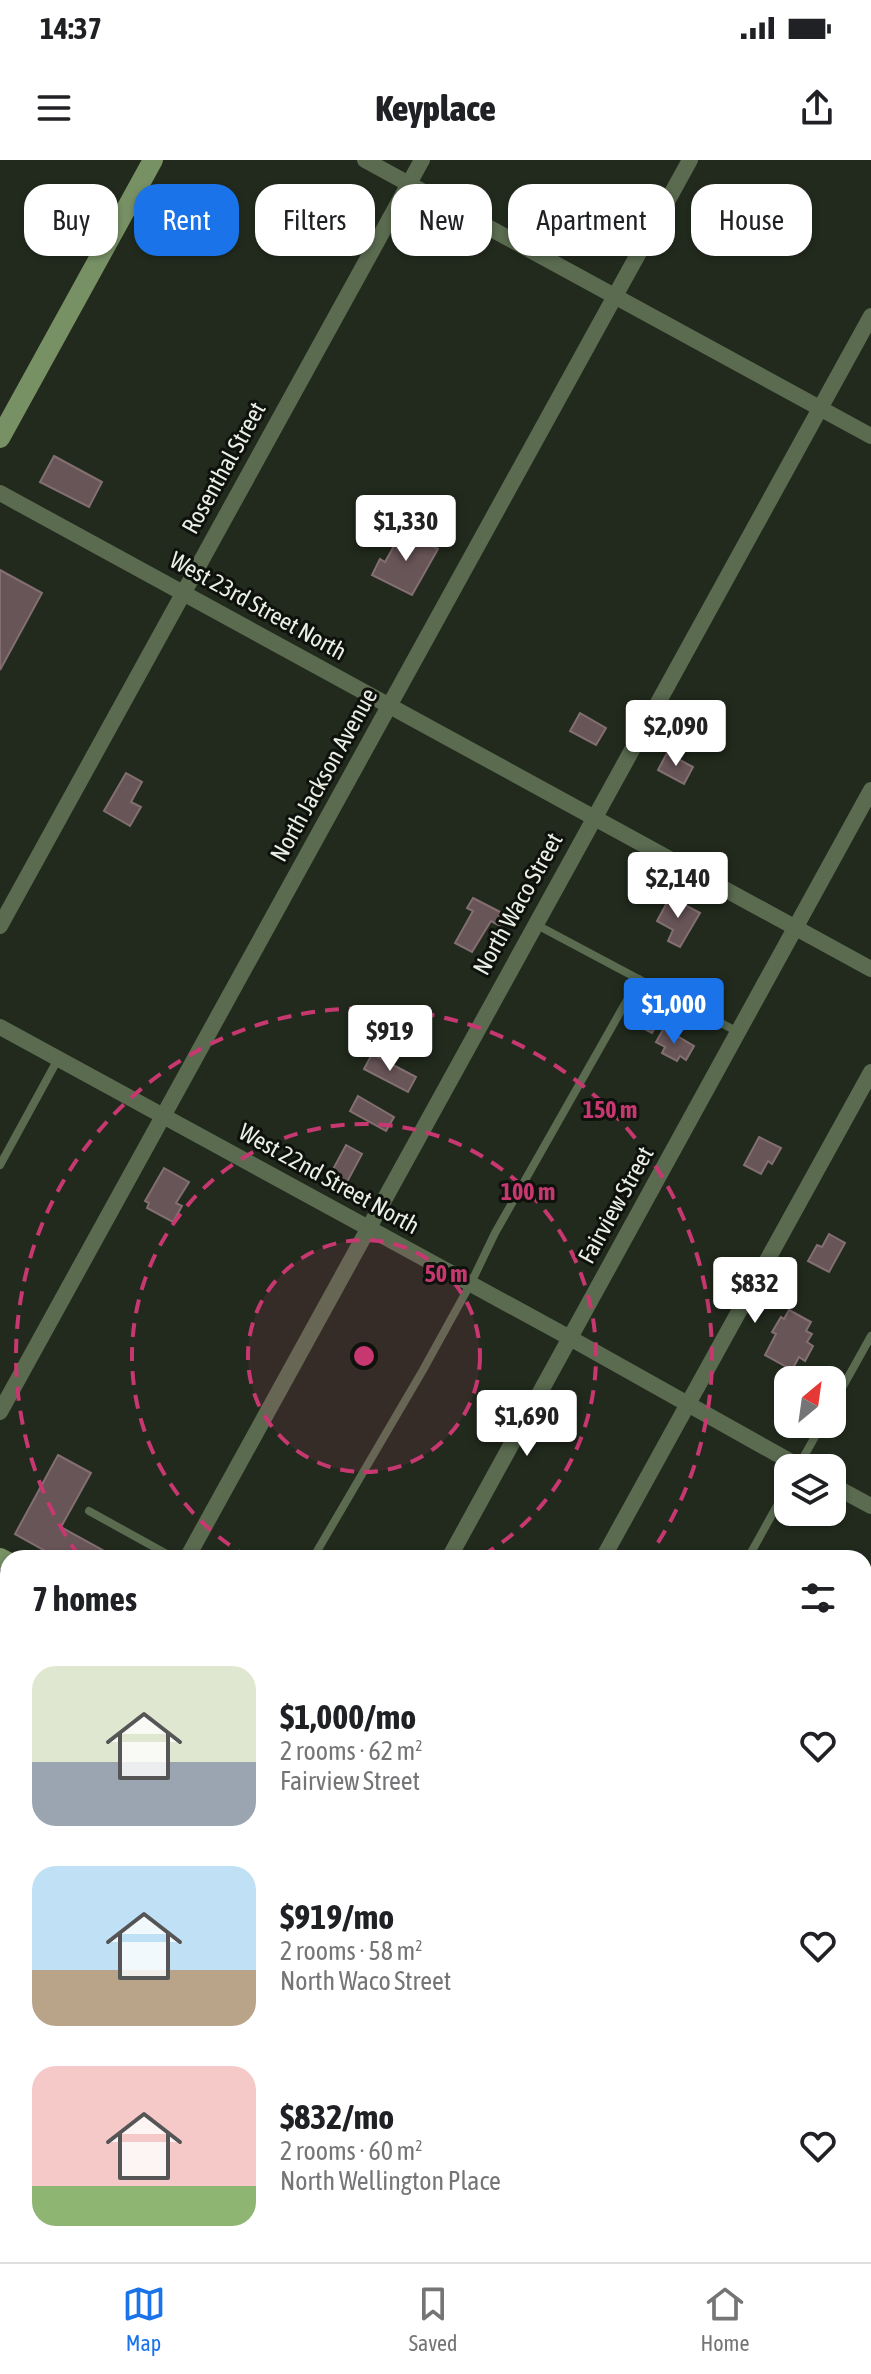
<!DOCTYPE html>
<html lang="en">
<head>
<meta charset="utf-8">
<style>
  body { margin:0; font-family:"Asap Condensed",sans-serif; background:#f2f2f2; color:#202124; height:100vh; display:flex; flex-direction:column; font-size:30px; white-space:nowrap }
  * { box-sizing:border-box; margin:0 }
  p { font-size:26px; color:#757577 }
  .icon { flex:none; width:44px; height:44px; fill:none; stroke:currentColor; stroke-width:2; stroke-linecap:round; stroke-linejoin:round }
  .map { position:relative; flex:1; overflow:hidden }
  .drawer { position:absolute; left:0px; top:1390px; width:872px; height:712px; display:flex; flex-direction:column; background:#fff; border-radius:24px 24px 0 0; box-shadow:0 2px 6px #0004 }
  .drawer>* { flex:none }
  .hud { position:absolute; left:24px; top:24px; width:824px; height:72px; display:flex; gap:16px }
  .needle { width:52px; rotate:29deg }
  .tools { position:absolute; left:774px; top:1206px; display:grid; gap:16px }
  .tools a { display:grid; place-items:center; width:72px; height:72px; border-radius:16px; background:#fff; box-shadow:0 2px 6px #0004; font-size:40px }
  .price { position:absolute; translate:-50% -68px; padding:0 18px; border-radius:8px; background:#fff; color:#222; font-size:26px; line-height:52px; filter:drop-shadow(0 2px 4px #0008) }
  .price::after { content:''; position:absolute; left:50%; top:48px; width:24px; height:18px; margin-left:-12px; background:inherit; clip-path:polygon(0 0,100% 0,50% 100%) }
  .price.on { background:#1a73e8; color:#fff }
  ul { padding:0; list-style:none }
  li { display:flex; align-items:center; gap:24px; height:200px; padding:0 32px }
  li span { display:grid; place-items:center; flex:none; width:224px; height:160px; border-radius:24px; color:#555 }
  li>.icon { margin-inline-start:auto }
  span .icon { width:96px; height:96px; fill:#fffc; stroke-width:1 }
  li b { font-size:34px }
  h2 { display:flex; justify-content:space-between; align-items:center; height:96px; padding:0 32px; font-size:34px }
  .pill { padding:0 28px; border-radius:24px; background:#fff; box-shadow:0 2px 6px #0004; font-size:28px; line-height:72px }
  .pill.on { background:#1a73e8; color:#fff }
  .status { display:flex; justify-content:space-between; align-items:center; height:56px; padding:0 40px; background:#fff; direction:ltr }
  .status svg { height:22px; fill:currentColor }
  header { display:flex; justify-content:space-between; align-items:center; height:104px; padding:0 32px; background:#fff; font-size:36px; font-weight:800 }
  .menu { display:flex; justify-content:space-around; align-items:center; height:112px; border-top:2px solid #e0e0e0; background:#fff; font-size:22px; color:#757577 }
  .menu a { display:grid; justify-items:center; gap:4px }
  .menu .on { color:#1a73e8 }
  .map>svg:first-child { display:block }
  .building { fill:#685558; stroke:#836f71; stroke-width:2 }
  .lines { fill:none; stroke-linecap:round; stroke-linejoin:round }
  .lane { stroke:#5a6b50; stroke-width:8 }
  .street { stroke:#5a6b50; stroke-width:16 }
  .secondary { stroke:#779165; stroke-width:20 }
  .ring { fill:none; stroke:#c83870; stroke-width:4; stroke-dasharray:14 10 }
  .labels { text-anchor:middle; stroke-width:6; stroke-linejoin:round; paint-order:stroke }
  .street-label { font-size:24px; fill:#eaefe6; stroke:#0e110c }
  .centre { fill:#c83870; stroke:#0e110c; stroke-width:4 }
  .ring-label { font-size:24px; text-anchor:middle; font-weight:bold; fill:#c83870; stroke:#0e110c; stroke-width:6; stroke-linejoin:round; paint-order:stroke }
</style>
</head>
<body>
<div class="status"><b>14:37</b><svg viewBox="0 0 49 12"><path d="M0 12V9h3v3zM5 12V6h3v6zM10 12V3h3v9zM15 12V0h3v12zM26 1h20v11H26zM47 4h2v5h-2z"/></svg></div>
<header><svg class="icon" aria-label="menu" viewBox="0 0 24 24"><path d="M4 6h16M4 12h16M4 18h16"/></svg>Keyplace<svg class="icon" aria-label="share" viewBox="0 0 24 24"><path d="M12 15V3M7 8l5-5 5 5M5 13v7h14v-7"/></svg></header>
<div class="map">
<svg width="871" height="2102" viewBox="0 0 871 2102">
  <rect width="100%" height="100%" fill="#222a1d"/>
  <g class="building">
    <path d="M54,296L102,322L89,347L40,322Z"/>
    <path d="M403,370L438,389L412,435L372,415L380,399L385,402Z"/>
    <path d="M0,410L42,433L0,510Z"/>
    <path d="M580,553L606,568L596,585L570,571Z"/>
    <path d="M667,593L693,607L684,624L658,610Z"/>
    <path d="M126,613L142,622L131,642L141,647L130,666L104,651Z"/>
    <path d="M670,737L700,753L680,787L668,781L673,770L657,761Z"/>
    <path d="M473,738L508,756L502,767L491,761L472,792L455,783L473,751L467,748Z"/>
    <path d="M641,843L662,855L652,873L631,862Z"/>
    <path d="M664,868L694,886L686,900L680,896L677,901L662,893L665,887L656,882Z"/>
    <path d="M372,894L416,917L408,932L364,909Z"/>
    <path d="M358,936L394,957L386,971L350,951Z"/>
    <path d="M759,977L781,988L772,1004L768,1001L761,1014L744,1005Z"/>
    <path d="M346,985L362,994L347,1022L331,1013Z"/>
    <path d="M164,1008L189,1022L176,1043L182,1046L173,1062L147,1048L149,1043L145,1041Z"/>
    <path d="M829,1074L845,1083L829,1112L808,1101L817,1085L822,1087Z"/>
    <path d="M789,1150L811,1162L806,1171L812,1174L807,1182L813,1186L805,1201L799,1197L792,1210L765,1195L776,1174L772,1172L781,1157L784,1159Z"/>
    <path d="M58,1295L91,1313L61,1367L117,1398H58L15,1374Z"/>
  </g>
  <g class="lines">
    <g class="lane">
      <path d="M537,765L738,872"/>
      <path d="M0,1005L58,899"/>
      <path d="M832,1246L871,1176"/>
      <path d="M798,1307L822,1264"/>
      <path d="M89,1351L174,1398"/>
      <path d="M313,1398L423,1210L471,1123L495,1073L639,819"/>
      <path d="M748,1398L788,1326"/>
      <path d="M0,1514L8,1497"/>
      <path d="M0,1604L8,1609"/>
      <path d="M864,1723L871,1710"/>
      <path d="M0,1724L8,1709"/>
      <path d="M0,1736L8,1740"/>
      <path d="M417,2102L421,2094"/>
      <path d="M706,2102L710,2094"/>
    </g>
    <g class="street">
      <path d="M365,0L871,276"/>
      <path d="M0,333L871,809"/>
      <path d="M0,766L422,0"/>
      <path d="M0,867L570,1178L802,1308"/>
      <path d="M0,1252L690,0"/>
      <path d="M832,1325L871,1346"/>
      <path d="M187,1398L871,156"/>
      <path d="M449,1398L871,630"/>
      <path d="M603,1398L871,912"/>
      <path d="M864,1456L871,1444"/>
      <path d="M0,1936L8,1940"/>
      <path d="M0,1972L8,1958"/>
      <path d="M289,2094L303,2102"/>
    </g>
    <g class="secondary">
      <path d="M0,278L153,0"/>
      <path d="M0,1398L8,1402"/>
      <path d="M0,1447L8,1433"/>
      <path d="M864,1875L871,1879"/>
      <path d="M864,2078L871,2065"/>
      <path d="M566,2102L570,2094"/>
      <path d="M851,2102L855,2094"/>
    </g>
  </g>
  <circle cx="364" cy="1196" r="116" fill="#c83870" fill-opacity=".12"/>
  <g class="ring">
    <circle cx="364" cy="1196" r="116"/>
    <path d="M250 1398A232 232 0 1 1 478 1398"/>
    <path d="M79 1396A348 348 0 1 1 649 1396"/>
  </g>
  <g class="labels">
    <g class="street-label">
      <text transform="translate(224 308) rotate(-61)" y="8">Rosenthal Street</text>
      <text transform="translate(258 446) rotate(29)" y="8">West 23rd Street North</text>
      <text transform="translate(324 615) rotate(-61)" y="8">North Jackson Avenue</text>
      <text transform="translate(518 744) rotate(-61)" y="8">North Waco Street</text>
      <text transform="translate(329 1019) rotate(29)" y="8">West 22nd Street North</text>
      <text transform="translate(616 1045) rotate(-61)" y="8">Fairview Street</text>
    </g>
  </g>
  <circle cx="364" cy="1196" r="12" class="centre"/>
  <g class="ring-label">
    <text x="610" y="958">150 m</text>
    <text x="528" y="1040">100 m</text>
    <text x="446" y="1122">50 m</text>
  </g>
</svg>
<div class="tools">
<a><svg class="needle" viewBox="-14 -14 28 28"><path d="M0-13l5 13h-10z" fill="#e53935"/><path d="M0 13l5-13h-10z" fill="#757577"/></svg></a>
<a><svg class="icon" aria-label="layers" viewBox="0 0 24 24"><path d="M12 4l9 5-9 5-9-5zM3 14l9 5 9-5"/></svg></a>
</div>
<b class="price" style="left:406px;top:403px">$1,330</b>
<b class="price" style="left:676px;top:608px">$2,090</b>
<b class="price" style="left:678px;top:760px">$2,140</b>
<b class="price on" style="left:674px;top:886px">$1,000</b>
<b class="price" style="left:390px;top:913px">$919</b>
<b class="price" style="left:755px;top:1165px">$832</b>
<b class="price" style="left:527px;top:1298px">$1,690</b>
<div class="hud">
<a class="pill">Buy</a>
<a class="pill on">Rent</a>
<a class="pill">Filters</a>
<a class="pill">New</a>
<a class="pill">Apartment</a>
<a class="pill">House</a>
</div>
<section class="drawer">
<h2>7 homes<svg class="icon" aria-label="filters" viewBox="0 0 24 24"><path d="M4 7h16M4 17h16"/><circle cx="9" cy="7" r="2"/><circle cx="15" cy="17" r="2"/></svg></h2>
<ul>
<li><span style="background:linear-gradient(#dfe7d0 60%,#9aa5b1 0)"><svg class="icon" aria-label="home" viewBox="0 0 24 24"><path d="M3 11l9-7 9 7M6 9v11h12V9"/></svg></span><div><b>$1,000/mo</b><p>2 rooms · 62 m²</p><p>Fairview Street</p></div><svg class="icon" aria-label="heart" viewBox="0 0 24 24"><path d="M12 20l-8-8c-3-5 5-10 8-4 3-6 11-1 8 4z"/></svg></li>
<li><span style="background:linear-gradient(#bfe0f5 65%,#b9a48a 0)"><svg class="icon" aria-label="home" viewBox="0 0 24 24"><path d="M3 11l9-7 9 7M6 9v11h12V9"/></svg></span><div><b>$919/mo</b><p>2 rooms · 58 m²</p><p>North Waco Street</p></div><svg class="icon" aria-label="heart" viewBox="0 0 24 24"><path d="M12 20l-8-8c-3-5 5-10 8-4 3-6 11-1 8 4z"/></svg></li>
<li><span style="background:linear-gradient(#f6c9c9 75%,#8fb573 0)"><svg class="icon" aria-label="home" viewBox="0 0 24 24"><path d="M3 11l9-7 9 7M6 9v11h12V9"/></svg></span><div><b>$832/mo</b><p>2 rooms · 60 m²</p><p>North Wellington Place</p></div><svg class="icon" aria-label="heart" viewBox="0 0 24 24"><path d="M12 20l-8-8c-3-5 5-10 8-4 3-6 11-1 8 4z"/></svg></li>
</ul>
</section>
</div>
<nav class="menu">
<a class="on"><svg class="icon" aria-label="map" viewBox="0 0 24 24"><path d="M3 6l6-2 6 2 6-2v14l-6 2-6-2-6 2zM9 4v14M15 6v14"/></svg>Map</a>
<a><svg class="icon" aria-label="saved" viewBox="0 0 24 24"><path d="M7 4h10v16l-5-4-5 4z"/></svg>Saved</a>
<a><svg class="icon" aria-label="home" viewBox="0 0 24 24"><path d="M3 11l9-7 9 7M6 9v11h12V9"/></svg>Home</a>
</nav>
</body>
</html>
